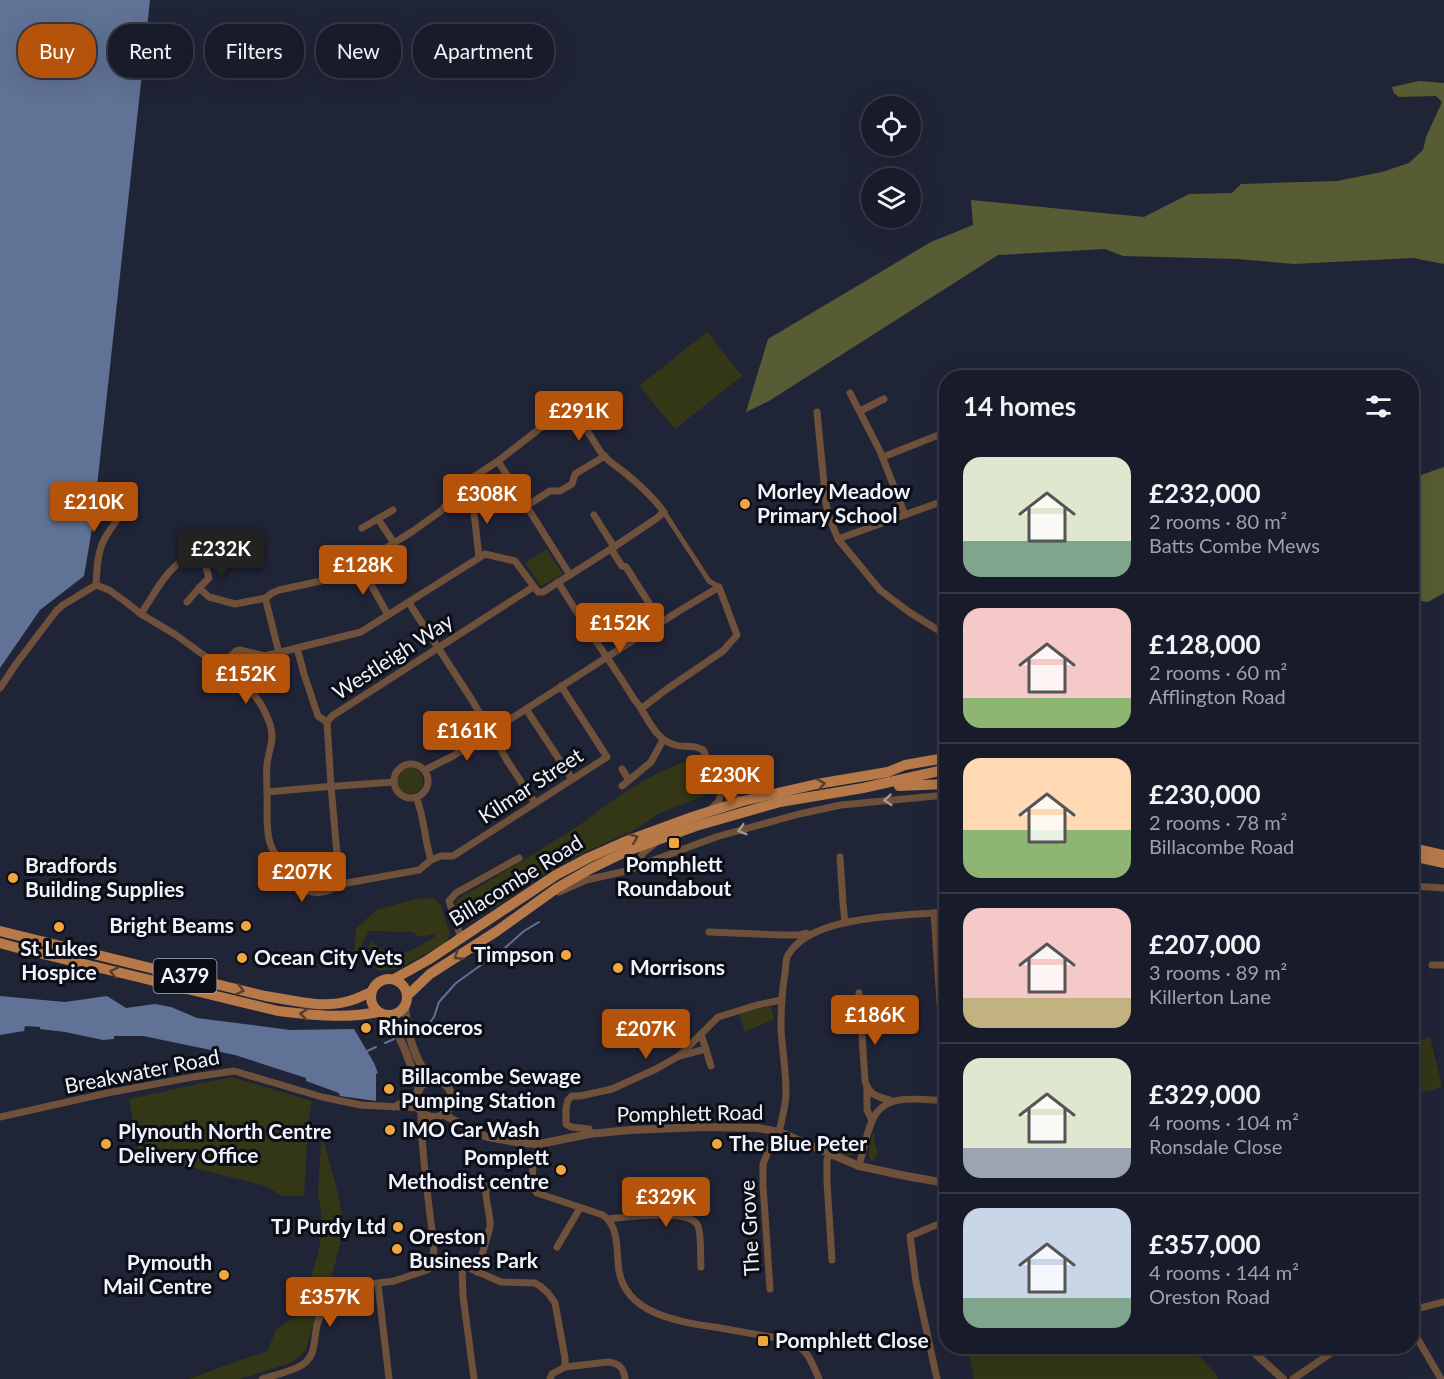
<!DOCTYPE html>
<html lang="en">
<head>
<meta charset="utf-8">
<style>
  body { margin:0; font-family:Lato,sans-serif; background:#212431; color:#f1f3f6; height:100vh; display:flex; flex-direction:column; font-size:22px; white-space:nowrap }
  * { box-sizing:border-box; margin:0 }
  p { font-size:20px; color:#9fa1a8 }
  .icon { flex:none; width:33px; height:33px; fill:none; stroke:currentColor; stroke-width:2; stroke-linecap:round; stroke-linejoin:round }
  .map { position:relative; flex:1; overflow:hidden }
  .sheet { position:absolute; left:939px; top:370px; width:480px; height:984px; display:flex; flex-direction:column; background:#181b29; border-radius:24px; box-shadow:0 6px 24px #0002,0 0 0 2px #363946 }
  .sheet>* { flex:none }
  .banner { position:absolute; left:18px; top:24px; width:570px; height:54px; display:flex; gap:12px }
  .controls { position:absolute; left:861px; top:96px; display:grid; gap:12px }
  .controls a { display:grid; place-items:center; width:60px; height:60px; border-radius:50%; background:#181b29; box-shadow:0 6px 24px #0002,0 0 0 2px #363946; font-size:30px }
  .price { position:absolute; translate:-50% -51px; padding:0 14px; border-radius:6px; background:#b45309; color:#fff; font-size:20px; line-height:39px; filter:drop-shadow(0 2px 3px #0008) }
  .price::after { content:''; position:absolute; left:50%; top:36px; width:18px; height:14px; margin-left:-9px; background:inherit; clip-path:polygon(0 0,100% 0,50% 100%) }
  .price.active { background:#222; color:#fff }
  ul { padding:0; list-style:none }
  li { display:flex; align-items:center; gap:18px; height:150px; padding:0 24px }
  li+li { border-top:2px solid #363946 }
  li span { display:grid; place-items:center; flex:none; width:168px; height:120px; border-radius:18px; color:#555 }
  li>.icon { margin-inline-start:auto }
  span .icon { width:72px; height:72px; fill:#fffc; stroke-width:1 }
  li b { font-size:26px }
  h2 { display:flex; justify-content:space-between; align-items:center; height:72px; padding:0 24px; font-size:26px }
  .tag { padding:0 21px; border-radius:24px; background:#181b29; box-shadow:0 6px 24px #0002,0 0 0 2px #363946; font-size:21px; line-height:54px }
  .tag.active { background:#b45309; color:#fff }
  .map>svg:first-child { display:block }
  .green { fill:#343716 }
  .forest { fill:#585c34 }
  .water { fill:#607295 }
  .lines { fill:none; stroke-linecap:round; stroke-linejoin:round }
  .stream { stroke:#607295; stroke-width:2 }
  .pedestrian { stroke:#6f503a; stroke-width:5 }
  .minor { stroke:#6f503a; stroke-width:7 }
  .tertiary { stroke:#6f503a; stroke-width:8 }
  .primary { stroke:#b77948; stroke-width:10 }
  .oneway { stroke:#593e2c }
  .oneway2 { stroke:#a99992 }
  .poi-dot { fill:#f0a63f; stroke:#0c0e16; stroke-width:2 }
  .labels { text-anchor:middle; stroke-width:6; stroke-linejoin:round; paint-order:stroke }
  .shield { fill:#0c0e16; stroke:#acaeb8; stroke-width:1.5 }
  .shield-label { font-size:20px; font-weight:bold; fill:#f0f3fd }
  .poi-label { font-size:21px; font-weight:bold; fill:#f0f3fd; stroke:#0c0e16; text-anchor:start }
  .street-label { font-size:21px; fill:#f0f3fd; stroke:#0c0e16 }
</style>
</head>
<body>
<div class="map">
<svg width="1444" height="1379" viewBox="0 0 1444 1379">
  <rect width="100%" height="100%" fill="#202437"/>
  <g class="green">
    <path d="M707,332L742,376L675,429L639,386Z"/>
    <path d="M546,549L563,574L541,586L540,585L525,563Z"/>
    <path d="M701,755L711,782V793L660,813L638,828L568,860L530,883L498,905L461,924C457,917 454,909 456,900C497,876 538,852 578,826C592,817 605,805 619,796C645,778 672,766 701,755Z"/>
    <circle cx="410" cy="781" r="13"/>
    <path d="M433,898L441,905L450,934L445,944L410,962L395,969L379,971C365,960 366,958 371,942C377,945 381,949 386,952C401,960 422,944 435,937V934L419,937L413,932L369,931L363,941L359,956L354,952L356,928L377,910L415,899Z"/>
    <path d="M771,1006L774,1019L745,1032L739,1013Z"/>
    <path d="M1430,1037L1442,1087L1412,1095V1042Z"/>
    <path d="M231,1077L312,1101L308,1126L304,1196H282L266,1186L194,1168L140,1160L129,1099Z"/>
    <path d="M322,1128L323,1138L337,1190L343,1220L339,1248L330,1283L311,1331L306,1350L291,1363L240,1379H189L243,1359L267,1352L276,1330L298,1314L310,1281L318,1254L323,1225L318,1193Z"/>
    <path d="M874,1130V1139L878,1154L872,1162C865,1152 871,1141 874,1130Z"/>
    <path d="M857,1141L862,1145C854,1164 838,1153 825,1147C839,1149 844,1150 857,1141Z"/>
    <path d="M968,1347H1191L1219,1377L1217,1379H974Z"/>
  </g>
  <g class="forest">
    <path d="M1419,81L1444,83V264L1413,258L1294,264L1237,259L1123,256L1105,249L998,255L769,401L746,412L768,339L931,242L973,225L971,200L1144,217L1189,194L1232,193L1241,184L1337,181L1382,172L1409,163L1423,150L1426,137L1442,102L1436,96L1399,97L1394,93L1392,87Z"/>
    <path d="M1444,467V593L1428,602L1412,600V478Z"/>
  </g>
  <g class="water">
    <path d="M0,0H150L93,523L84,576L40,610L0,668Z"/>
    <path d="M0,996L65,1002L107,996L126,1008L155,1004L171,1007L197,1018L290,1030L354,1029L374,1063L378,1073L376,1074V1101L340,1096L339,1093L306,1081V1078L235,1055L143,1036H114V1039L103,1040L65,1032L40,1029V1027L25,1026L24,1031L0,1035Z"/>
  </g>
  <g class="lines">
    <g class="stream">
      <path d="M414,1029L430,1022L434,1017L439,1002L456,983L506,947L524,931L539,922"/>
      <path d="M385,1043L394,1039"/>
      <path d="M365,1052L376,1047"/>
    </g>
    <path class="pedestrian" d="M664,512L709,581L719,587"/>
    <g class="minor">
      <path d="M850,393L880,451L905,515"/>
      <path d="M860,411L884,399"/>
      <path d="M817,412L826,504L829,517L838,539L880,590L909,612L946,635"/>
      <path d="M883,457L946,432"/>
      <path d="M498,461L570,575"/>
      <path d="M468,482L472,495L479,557"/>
      <path d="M526,506L550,491H560L572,484L575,474L605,456"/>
      <path d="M594,515L614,547"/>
      <path d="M378,519L394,543"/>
      <path d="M362,528L393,510"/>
      <path d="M838,539L946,500"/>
      <path d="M611,549L622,566L626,567L661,622"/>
      <path d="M360,565L388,615"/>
      <path d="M558,582C582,622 609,659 634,699C647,714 653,739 675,745C685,748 693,744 703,750L722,788L730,796L743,801"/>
      <path d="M96,585L109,590L126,602L141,614L176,635L220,667C225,679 240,684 251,692C260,700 266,713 270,724C275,741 269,748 267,764C266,774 267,783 267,792C268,809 265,827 270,843C272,850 277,857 281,863C287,874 293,886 305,890C319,896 332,891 343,882"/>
      <path d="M96,585C97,570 97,552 105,538C114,523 125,509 134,493"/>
      <path d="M199,588L209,578L204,561"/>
      <path d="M266,598V601L279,653"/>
      <path d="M187,602L199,588L209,597L235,604L266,598L272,593L279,590L321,581L341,576L348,572L413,531L441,511C447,506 449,497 454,490L498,461L556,416C561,412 567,410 573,414C584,421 594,444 603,455C609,462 618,467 625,473C640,485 653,497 664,512L657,518L614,547L543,592H538L515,561L485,554L361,632L265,656L240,650L236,651L227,660L222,674"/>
      <path d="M409,603L472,700L508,762L535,803"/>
      <path d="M141,614C168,572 173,555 226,545"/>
      <path d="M297,648L304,674L318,716L327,722"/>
      <path d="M0,688L16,664L57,610L63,605L96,585"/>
      <path d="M526,709L572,779"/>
      <circle cx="411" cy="781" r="17"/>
      <path d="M622,769L629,780"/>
      <path d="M425,770L453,756L679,611L719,587L737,635L723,651L667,689L642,708"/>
      <path d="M622,786L651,762L663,740"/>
      <path d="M267,792L323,787L394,782"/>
      <path d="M416,797C425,819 424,838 431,860"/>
      <path d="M711,809L719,801L722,788"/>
      <path d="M840,857L843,903L845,923"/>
      <path d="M634,868L643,853L655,843"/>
      <path d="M343,882L339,877L331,786L327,722L332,716L533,587"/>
      <path d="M343,882L347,883L419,870L431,860L441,856H453L607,757L561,686"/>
      <path d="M1412,886L1444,888"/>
      <path d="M559,892L586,880L622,872L716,837L799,814L841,805L946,795"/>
      <path d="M934,913L946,1091"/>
      <path d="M709,932L783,935H799L806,933L809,935"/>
      <path d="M461,938L449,901L456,893L519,858"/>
      <path d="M1432,965H1444"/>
      <path d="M859,993L865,1080C868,1096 879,1097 893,1101"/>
      <path d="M701,1034L711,1066"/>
      <path d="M679,1056L706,1049"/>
      <path d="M867,1088V1110L872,1120"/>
      <path d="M394,1107L417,1094"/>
      <path d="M421,1111C421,1146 426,1181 430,1215C432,1231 436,1250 432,1267"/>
      <path d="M0,1117L107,1093L193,1077L234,1071L322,1097L361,1105L419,1108"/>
      <path d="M779,1132C782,1119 786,1105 786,1092C786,1070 782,1049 781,1028C781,1009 782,991 785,973C786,967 785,960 788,955C812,914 905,916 946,912"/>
      <path d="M422,1134L426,1126L434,1117"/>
      <path d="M589,1134V1129L571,1127L566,1124V1108L568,1100L572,1096H580L612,1089L656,1069L679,1056L718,1017L757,1005L781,1000"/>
      <path d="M539,1144C536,1160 526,1179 537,1193L603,1215C620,1227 616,1252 619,1271C627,1316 682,1322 720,1328C742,1332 765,1336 788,1340C809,1350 810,1359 819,1379"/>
      <path d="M830,1153L827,1160V1182L832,1260"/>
      <path d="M859,1166C863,1151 866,1135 872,1121C884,1091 921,1100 946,1101"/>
      <path d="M608,1219C624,1217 687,1209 697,1224C702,1232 700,1256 701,1267"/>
      <path d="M557,1247L580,1208"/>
      <path d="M462,1266L463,1296L474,1379"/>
      <path d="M432,1267H441L457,1266L467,1267L501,1282L535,1283L540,1286L548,1293L555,1303L565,1358V1367"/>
      <path d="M477,1272L490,1227C491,1215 485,1200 486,1191C486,1187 488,1186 491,1183L525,1187L532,1185"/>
      <path d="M378,1284L389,1379"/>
      <path d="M770,1289L763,1185V1164L772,1142L774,1131"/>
      <path d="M1412,1310L1444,1302"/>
      <path d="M1412,1325L1413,1331L1441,1379"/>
      <path d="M262,1379C275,1375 290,1372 302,1365C319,1354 312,1335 319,1319C323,1310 332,1295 339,1288L394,1281L427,1270L432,1267"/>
      <path d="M550,1379L552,1374L565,1367L608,1362C619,1363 624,1368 625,1379"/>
      <path d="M937,1379L916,1282L910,1236L946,1221"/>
      <path d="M1293,1379L1340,1347"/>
    </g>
    <g class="tertiary">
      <path d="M405,1006C407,1033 415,1061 432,1081"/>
      <path d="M388,1016C402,1039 411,1064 419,1090"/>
      <circle cx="434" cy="1099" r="18"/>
      <path d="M443,1114L474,1132L488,1137L521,1143L539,1144L589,1134L630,1130L704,1127L758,1128L779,1132L859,1166L906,1176L946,1183"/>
      <path d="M1248,1347L1283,1379"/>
    </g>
    <g class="primary">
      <path d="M943,761V750L946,743"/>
      <path d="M899,786L946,784"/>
      <path d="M1412,848L1444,855"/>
      <path d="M1412,856L1444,863"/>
      <path d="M0,931L265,996C292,1000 322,1009 349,1001C357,999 364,995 371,992"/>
      <path d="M0,943L18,948L278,1011C311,1015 345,1019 378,1012"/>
      <circle cx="389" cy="997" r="18"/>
      <path d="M394,979L428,960L556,875L588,858L624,842L692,817L743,801L817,784L888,772L905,765L939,759L942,756"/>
      <path d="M408,995L430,974L497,931L557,888L590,869L627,851L696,826L780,802L863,788L939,771L946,770"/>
    </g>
  </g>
  <defs><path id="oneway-chevron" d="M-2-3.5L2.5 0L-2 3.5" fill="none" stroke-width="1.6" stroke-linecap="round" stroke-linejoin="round" transform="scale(1.5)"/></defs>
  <g class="oneway">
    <use href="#oneway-chevron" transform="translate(821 784) rotate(-9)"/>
    <use href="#oneway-chevron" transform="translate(634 838) rotate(-22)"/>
    <use href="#oneway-chevron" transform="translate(458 956) rotate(147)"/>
    <use href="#oneway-chevron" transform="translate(114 972) rotate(-167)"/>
    <use href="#oneway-chevron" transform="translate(240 990) rotate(14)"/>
    <use href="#oneway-chevron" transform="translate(304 1014) rotate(-174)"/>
  </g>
  <g class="oneway2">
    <use href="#oneway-chevron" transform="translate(888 800) rotate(175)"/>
    <use href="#oneway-chevron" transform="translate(742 830) rotate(164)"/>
  </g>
  <g class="poi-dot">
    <circle cx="745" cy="504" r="6"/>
    <rect x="668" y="837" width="12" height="12" rx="3"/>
    <circle cx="13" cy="878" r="6"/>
    <circle cx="246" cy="926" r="6"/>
    <circle cx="59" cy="927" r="6"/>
    <circle cx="566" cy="955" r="6"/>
    <circle cx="242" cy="958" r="6"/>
    <circle cx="618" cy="968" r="6"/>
    <circle cx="366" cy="1028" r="6"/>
    <circle cx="389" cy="1089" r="6"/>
    <circle cx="390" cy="1130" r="6"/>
    <circle cx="106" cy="1144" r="6"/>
    <circle cx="717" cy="1144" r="6"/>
    <circle cx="561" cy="1170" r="6"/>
    <circle cx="398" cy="1227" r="6"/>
    <circle cx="397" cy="1249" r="6"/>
    <circle cx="224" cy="1275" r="6"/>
    <rect x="757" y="1335" width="12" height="12" rx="3"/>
  </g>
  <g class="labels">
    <rect class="shield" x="153.5" y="959" width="63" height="34" rx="4.5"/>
    <g class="shield-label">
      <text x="185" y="983">A379</text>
    </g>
    <g class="poi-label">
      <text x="757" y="499">Morley Meadow<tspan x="757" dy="24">Primary School</tspan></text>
      <text x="674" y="872" text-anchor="middle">Pomphlett<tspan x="674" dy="24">Roundabout</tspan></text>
      <text x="25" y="873">Bradfords<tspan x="25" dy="24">Building Supplies</tspan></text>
      <text x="234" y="933" text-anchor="end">Bright Beams</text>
      <text x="59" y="956" text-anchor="middle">St Lukes<tspan x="59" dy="24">Hospice</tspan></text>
      <text x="554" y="962" text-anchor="end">Timpson</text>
      <text x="254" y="965">Ocean City Vets</text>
      <text x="630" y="975">Morrisons</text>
      <text x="378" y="1035">Rhinoceros</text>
      <text x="401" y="1084">Billacombe Sewage<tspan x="401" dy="24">Pumping Station</tspan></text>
      <text x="402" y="1137">IMO Car Wash</text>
      <text x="118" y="1139">Plynouth North Centre<tspan x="118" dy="24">Delivery Office</tspan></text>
      <text x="729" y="1151">The Blue Peter</text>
      <text x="549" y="1165" text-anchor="end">Pomplett<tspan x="549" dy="24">Methodist centre</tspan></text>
      <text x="386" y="1234" text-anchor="end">TJ Purdy Ltd</text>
      <text x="409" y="1244">Oreston<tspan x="409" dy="24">Business Park</tspan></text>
      <text x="212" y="1270" text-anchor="end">Pymouth<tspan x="212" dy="24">Mail Centre</tspan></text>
      <text x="775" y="1348">Pomphlett Close</text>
    </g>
    <g class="street-label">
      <text transform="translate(393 657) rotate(-33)" y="7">Westleigh Way</text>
      <text transform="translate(531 786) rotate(-33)" y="7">Kilmar Street</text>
      <text transform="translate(516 881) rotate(-32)" y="7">Billacombe Road</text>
      <text transform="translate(142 1072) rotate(-11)" y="7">Breakwater Road</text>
      <text transform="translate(690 1114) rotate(-1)" y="7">Pomphlett Road</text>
      <text transform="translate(750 1228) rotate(-93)" y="7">The Grove</text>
    </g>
  </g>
</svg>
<div class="controls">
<a><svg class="icon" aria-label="locate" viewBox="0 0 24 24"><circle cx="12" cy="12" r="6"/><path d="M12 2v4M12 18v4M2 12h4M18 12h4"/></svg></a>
<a><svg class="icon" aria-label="layers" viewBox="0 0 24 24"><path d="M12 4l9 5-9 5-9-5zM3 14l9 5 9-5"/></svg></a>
</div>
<b class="price" style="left:579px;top:442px">£291K</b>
<b class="price" style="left:487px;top:525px">£308K</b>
<b class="price" style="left:94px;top:533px">£210K</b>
<b class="price active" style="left:221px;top:580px">£232K</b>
<b class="price" style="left:363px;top:596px">£128K</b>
<b class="price" style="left:620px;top:654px">£152K</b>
<b class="price" style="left:246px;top:705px">£152K</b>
<b class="price" style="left:467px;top:762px">£161K</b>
<b class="price" style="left:730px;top:806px">£230K</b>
<b class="price" style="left:302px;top:903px">£207K</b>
<b class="price" style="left:875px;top:1046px">£186K</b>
<b class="price" style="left:646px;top:1060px">£207K</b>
<b class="price" style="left:666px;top:1228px">£329K</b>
<b class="price" style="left:330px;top:1328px">£357K</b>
<div class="banner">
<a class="tag active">Buy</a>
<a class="tag">Rent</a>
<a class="tag">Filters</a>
<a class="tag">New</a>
<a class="tag">Apartment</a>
</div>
<section class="sheet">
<h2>14 homes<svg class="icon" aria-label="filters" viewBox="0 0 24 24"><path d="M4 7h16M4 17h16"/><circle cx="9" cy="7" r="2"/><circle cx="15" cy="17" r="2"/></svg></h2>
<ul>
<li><span style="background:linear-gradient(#dfe7d0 70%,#7fa58c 0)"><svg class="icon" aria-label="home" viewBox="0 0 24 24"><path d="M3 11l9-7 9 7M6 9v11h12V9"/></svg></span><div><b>£232,000</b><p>2 rooms · 80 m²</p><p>Batts Combe Mews</p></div></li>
<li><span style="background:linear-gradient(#f6c9c9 75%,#8fb573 0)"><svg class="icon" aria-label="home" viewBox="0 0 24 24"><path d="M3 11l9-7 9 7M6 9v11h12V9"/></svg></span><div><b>£128,000</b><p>2 rooms · 60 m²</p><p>Afflington Road</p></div></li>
<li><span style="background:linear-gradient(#ffd9b3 60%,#8fb573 0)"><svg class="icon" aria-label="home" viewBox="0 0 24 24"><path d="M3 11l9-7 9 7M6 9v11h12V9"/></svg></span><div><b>£230,000</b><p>2 rooms · 78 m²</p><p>Billacombe Road</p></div></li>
<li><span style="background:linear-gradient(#f6c9c9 75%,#c2b280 0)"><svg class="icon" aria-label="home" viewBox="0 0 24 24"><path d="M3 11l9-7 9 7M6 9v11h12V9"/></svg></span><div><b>£207,000</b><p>3 rooms · 89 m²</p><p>Killerton Lane</p></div></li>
<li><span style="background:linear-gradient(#dfe7d0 75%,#9aa5b1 0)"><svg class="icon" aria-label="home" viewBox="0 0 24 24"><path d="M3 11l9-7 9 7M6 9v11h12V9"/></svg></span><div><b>£329,000</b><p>4 rooms · 104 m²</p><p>Ronsdale Close</p></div></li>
<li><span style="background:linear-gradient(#c9d6e8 75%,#7fa58c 0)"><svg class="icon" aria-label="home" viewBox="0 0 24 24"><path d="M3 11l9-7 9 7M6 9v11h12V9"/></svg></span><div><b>£357,000</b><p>4 rooms · 144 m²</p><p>Oreston Road</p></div></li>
</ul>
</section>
</div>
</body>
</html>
